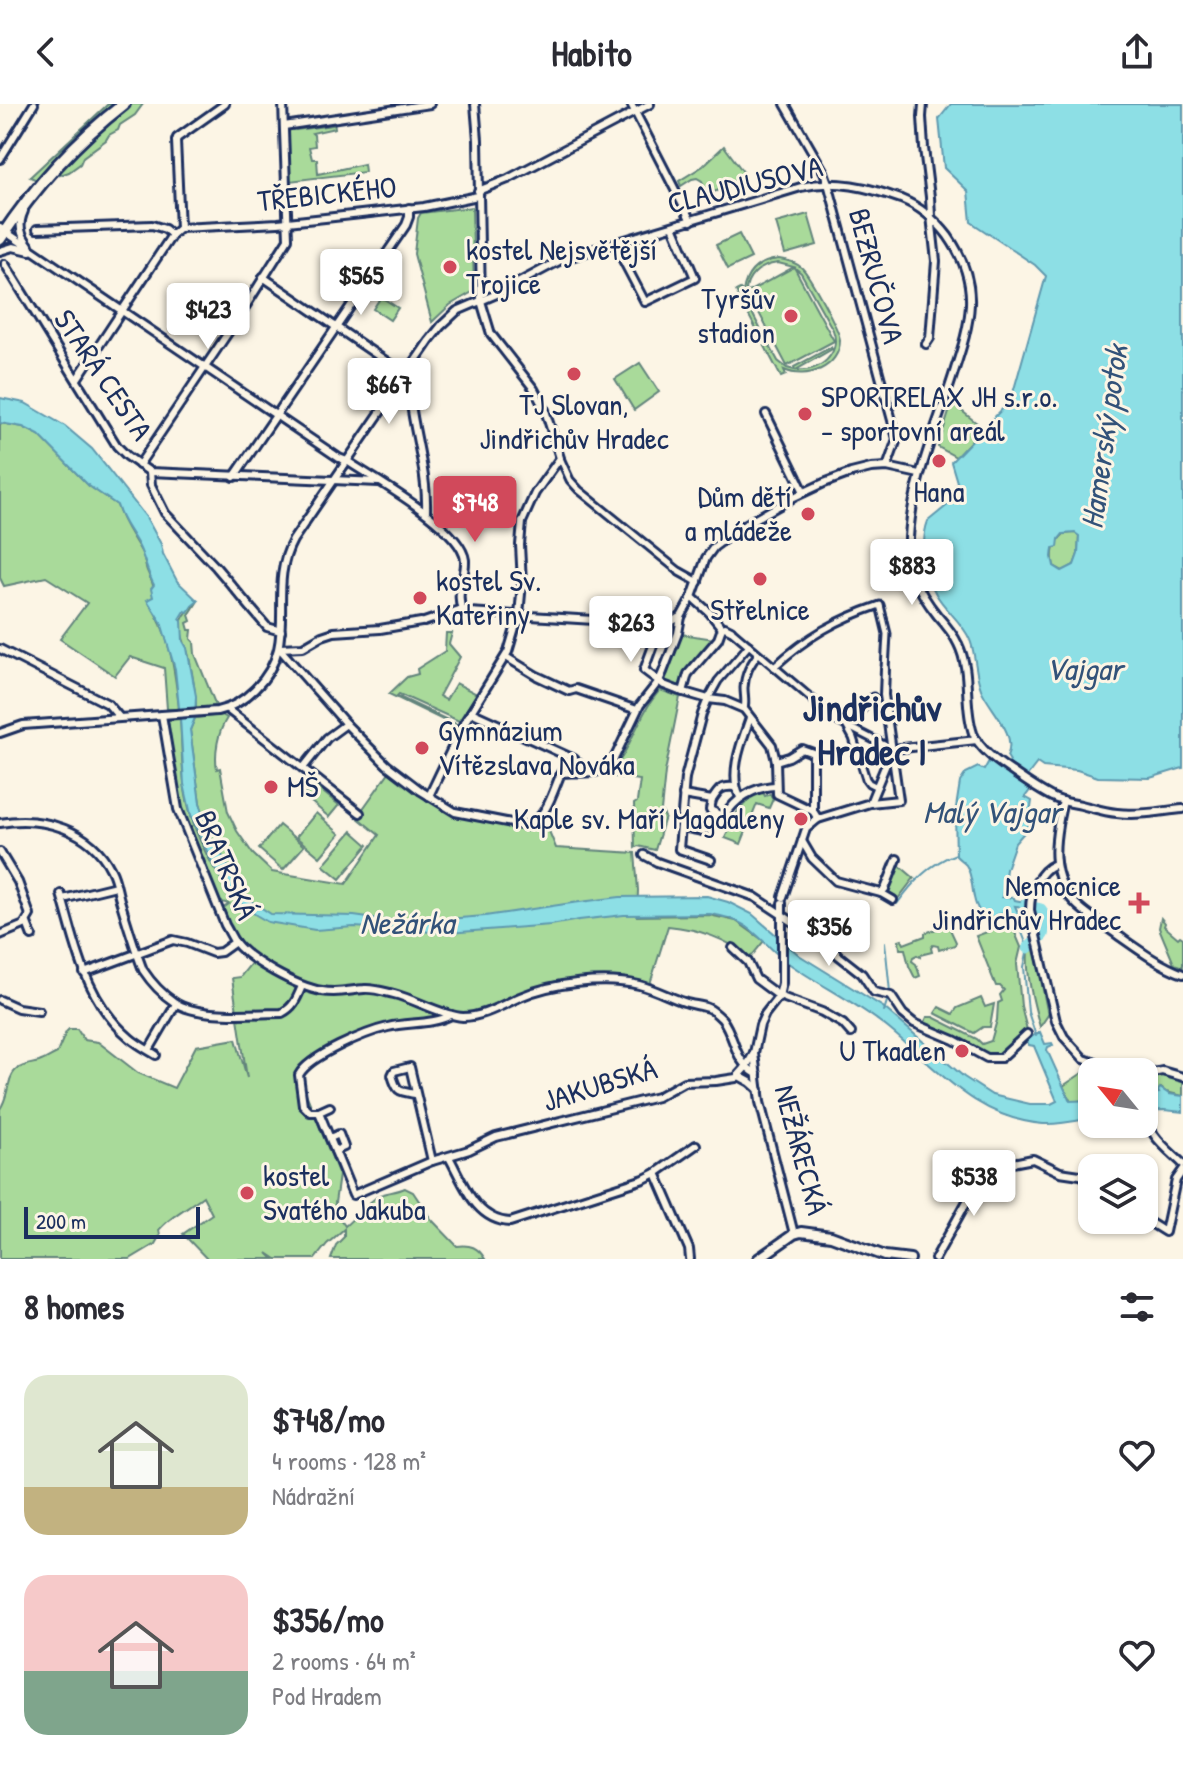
<!DOCTYPE html>
<html lang="en">
<head>
<meta charset="utf-8">
<style>
  body { margin:0; font-family:"Patrick Hand",sans-serif; background:#f7f7f7; color:#2b2b33; height:100vh; display:flex; flex-direction:column; font-size:30px; white-space:nowrap }
  * { box-sizing:border-box; margin:0 }
  p { font-size:26px; color:#7c7c81 }
  .icon { flex:none; width:44px; height:44px; fill:none; stroke:currentColor; stroke-width:2; stroke-linecap:round; stroke-linejoin:round }
  .map { position:relative; height:1155px; overflow:hidden }
  .side { display:flex; flex-direction:column; background:#fff; flex:1 }
  .side>* { flex:none }
  .needle { width:52px; rotate:300deg }
  .fabs { position:absolute; left:1078px; top:954px; display:grid; gap:16px }
  .fabs a { display:grid; place-items:center; width:80px; height:80px; border-radius:16px; background:#fff; box-shadow:0 2px 6px #0004; font-size:40px }
  .scale { position:absolute; left:24px; bottom:20px; width:176px; box-sizing:border-box; padding-left:8px; border:4px solid #1b2f5e; border-top:0; font-size:22px; line-height:28px; white-space:nowrap; color:#1b2f5e; -webkit-text-stroke:6px #fcf5e5; paint-order:stroke }
  .price { position:absolute; translate:-50% -68px; padding:0 18px; border-radius:8px; background:#fff; color:#222; font-size:26px; line-height:52px; filter:drop-shadow(0 2px 4px #0008) }
  .price::after { content:''; position:absolute; left:50%; top:48px; width:24px; height:18px; margin-left:-12px; background:inherit; clip-path:polygon(0 0,100% 0,50% 100%) }
  .price.selected { background:#d1495b; color:#fff }
  ul { padding:0; list-style:none }
  li { display:flex; align-items:center; gap:24px; height:200px; padding:0 24px }
  li span { display:grid; place-items:center; flex:none; width:224px; height:160px; border-radius:24px; color:#555 }
  li>.icon { margin-inline-start:auto }
  span .icon { width:96px; height:96px; fill:#fffc; stroke-width:1 }
  li b { font-size:34px }
  h2 { display:flex; justify-content:space-between; align-items:center; height:96px; padding:0 24px; font-size:34px }
  header { display:flex; justify-content:space-between; align-items:center; height:104px; padding:0 24px; background:#fff; font-size:36px; font-weight:800 }
  .map>svg:first-child { display:block }
  .green { fill:#a9da9a; stroke:#62847c; stroke-width:2; fill-rule:evenodd }
  .water { fill:#8ddfe5; stroke:#5f99af; stroke-width:2; fill-rule:evenodd }
  .lines { fill:none; stroke-linecap:round; stroke-linejoin:round }
  .stream { stroke:#5f99af; stroke-width:2 }
  .river { stroke:#8ddfe5; stroke-width:11 }
  .pedestrian-casing { stroke:#1b2f5e; stroke-width:11 }
  .minor-casing { stroke:#1b2f5e; stroke-width:12 }
  .tertiary-casing { stroke:#1b2f5e; stroke-width:14 }
  .primary-casing { stroke:#1b2f5e; stroke-width:16 }
  .pedestrian { stroke:#fcf5e5; stroke-width:5 }
  .minor { stroke:#fcf5e5; stroke-width:6 }
  .tertiary { stroke:#fcf5e5; stroke-width:8 }
  .primary { stroke:#fcf5e5; stroke-width:10 }
  .poi-dot { fill:#d1495b; stroke:#fcf5e5; stroke-width:3 }
  .labels { text-anchor:middle; stroke-width:6; stroke-linejoin:round; paint-order:stroke }
  .street-label { font-size:30px; fill:#1b2f5e; stroke:#fcf5e5 }
  .poi-label { font-size:30px; fill:#1b2f5e; stroke:#fcf5e5; text-anchor:start }
  .water-label { font-size:32px; font-style:italic; fill:#325279; stroke:#fcf5e5 }
  .district-label { font-size:38px; font-weight:bold; fill:#1b2f5e; stroke:#fcf5e5 }
</style>
</head>
<body>
<header><svg class="icon" aria-label="back" viewBox="0 0 24 24"><path d="M15 5l-7 7 7 7"/></svg>Habito<svg class="icon" aria-label="share" viewBox="0 0 24 24"><path d="M12 15V3M7 8l5-5 5 5M5 13v7h14v-7"/></svg></header>
<div class="map">
<svg width="1183" height="1155" viewBox="0 0 1183 1155">
  <rect width="100%" height="100%" fill="#fcf5e5"/>
  <filter id="ink" filterUnits="userSpaceOnUse"><feTurbulence type="fractalNoise" baseFrequency=".0125" numOctaves="2"/><feDisplacementMap in="SourceGraphic" scale="16" xChannelSelector="R" yChannelSelector="G"/><feConvolveMatrix kernelMatrix="1 2 1 2 8 2 1 2 1" color-interpolation-filters="sRGB"/></filter>
  <g filter="url(#ink)">
    <g class="green">
      <path d="M108,0H115L71,41L37,76L30,73Z"/>
      <path d="M127,0H143L135,11L120,21L118,26L109,31L106,36L83,53L80,60L69,68L60,71V64Z"/>
      <path d="M330,16L334,18L335,24L312,29L314,31L315,42L309,43L312,55H317L318,70L364,60L365,68L290,77L285,28L287,24L292,21L296,26L333,21Z"/>
      <path d="M724,42L744,69L726,84L707,90L702,77L697,74L692,75L681,82L679,77L703,62Z"/>
      <path d="M472,103L474,187L450,201L432,218L414,150L418,114L421,109Z"/>
      <path d="M808,110L817,141L785,150L776,119Z"/>
      <path d="M739,130L751,154L728,165L716,141Z"/>
      <path d="M779,155C788,156 795,158 802,164C810,172 839,225 840,236C840,264 806,276 784,266L786,271L781,273L736,187L740,185L743,188C746,167 759,157 779,155ZM778,159L794,163L748,188L787,262L834,237L794,163L801,169L833,226C842,250 819,269 796,266L832,245L831,243L794,263L795,266L787,264L778,257C771,243 748,206 746,193C744,173 760,161 778,159Z"/>
      <path d="M381,193L398,204L390,216L373,205Z"/>
      <path d="M640,259L659,288L634,306L615,275Z"/>
      <path d="M952,299L983,324L956,353L938,343Z"/>
      <path d="M0,319L23,323L39,331L89,382L117,401C122,420 134,434 143,451C145,457 145,463 148,469C153,482 154,478 153,493L148,497C170,528 175,568 179,605H167L164,564L130,553L115,572L60,535L87,499L46,473L4,482L0,474Z"/>
      <path d="M1075,429L1079,431L1078,450L1074,461L1063,467L1054,462C1051,449 1053,440 1064,430Z"/>
      <path d="M198,497L189,511L191,517L187,519L189,526H192L191,535L194,538L195,550L216,602L196,604C196,587 192,569 189,553C187,542 178,528 182,516C185,509 192,502 198,497Z"/>
      <path d="M446,529H452L449,540L460,553L439,592L446,596L456,579L477,590L459,617L399,590L397,592L456,620L455,622L389,590L407,573L418,570L417,565L445,547Z"/>
      <path d="M681,530L715,535L709,539L698,556L693,557L688,564L689,567L683,582L680,584L665,578L663,574Z"/>
      <path d="M660,586L680,593L665,668L661,707L665,713L655,746L638,742L635,744L634,700L637,698L640,676L608,672C631,648 637,611 660,586Z"/>
      <path d="M222,611L227,614C218,628 214,649 217,665L220,664L228,708L237,727L253,750L272,768L346,780L379,731L357,713L392,664L455,708L549,727L556,744L635,749L638,786L637,812L709,811L736,817L764,837L751,853C725,835 700,825 668,822L650,880L598,875L557,877L521,888L500,901L482,907L440,914L350,934L311,955L297,967L339,1071L334,1106L345,1122C356,1113 366,1099 380,1091C387,1088 397,1088 405,1084L413,1088L431,1115L457,1142C470,1140 478,1143 485,1155H331L336,1141L344,1133V1125L327,1140L315,1155H276L267,1149L273,1155H207L183,1130L212,1110L203,1092C189,1103 170,1112 159,1126L160,1131L155,1140L130,1155H0V1005C6,996 6,990 9,980C13,961 24,962 39,958C45,956 51,952 57,949L66,928L69,925H77L84,936L98,938L138,969L174,984L196,942L236,935L247,974L232,874L240,873L256,853L233,831L222,805L229,800L218,797L207,770L208,766L184,712L178,691L168,616L180,615C182,641 181,670 187,696C195,734 215,772 241,800L248,795L211,733L200,699L190,626L195,614Z"/>
      <path d="M314,681L339,701L329,713L304,692Z"/>
      <path d="M762,687L765,692L770,690L773,695L769,704L757,700L741,740L725,734L738,707L750,694V692Z"/>
      <path d="M316,709L340,730L320,753L296,733Z"/>
      <path d="M279,721L304,742L283,766L259,745Z"/>
      <path d="M352,727L368,741L340,775L323,761Z"/>
      <path d="M900,762L914,774L897,796L887,791L896,765Z"/>
      <path d="M1161,814L1165,819L1164,822L1178,834L1180,832L1183,834V863L1174,860L1159,824Z"/>
      <path d="M1011,819L1021,843L1017,860L1021,902L1027,926L1002,950L987,952L923,922L927,913H933L977,935L982,940L991,937L997,916L998,899L1002,897L1000,891L1004,886L1000,882H996L976,832Z"/>
      <path d="M948,821L956,838L955,841L939,846L938,842L933,841L931,844L932,848L920,851V853L917,851L913,853L912,857L916,860L920,872L915,874L909,862L905,845H900L899,837L902,836L904,840L925,832V829Z"/>
      <path d="M1034,841L1048,911L1040,923C1033,898 1026,871 1028,846Z"/>
      <path d="M981,894L985,903L994,900L990,923H983L974,929L935,909L939,903L953,910L957,904Z"/>
      <path d="M1091,963L1106,968H1092V995L1071,998L1063,982Z"/>
      <path d="M1163,969L1183,976V992L1166,988L1161,984L1157,988L1147,989C1147,978 1153,971 1163,969Z"/>
    </g>
    <g class="water">
      <path d="M951,0H1183V664L1150,674L1098,673L1077,666L1043,663L1037,659L1027,672L1008,659L1010,657L1007,652C1018,629 989,605 981,585C975,569 976,551 970,536C963,519 945,506 936,490C925,471 920,438 928,417L955,395L956,389L953,386L957,378L951,358L1011,296L1046,172L1035,161L971,118L968,87L944,64L939,15ZM1075,429L1079,432L1078,450L1074,461L1062,467L1054,462L1052,453L1053,444L1058,443L1059,435L1063,430Z"/>
      <path d="M0,294L25,299L39,307L65,322L92,345L146,413L161,440L163,450L177,477L198,497L192,502L188,508L185,507L180,515L182,517L183,537L187,544L196,592L195,614L190,626L200,699L211,733L248,795L271,810L354,812L382,816H434L485,812L572,799L620,793L707,792L728,798L752,810L799,851L883,903L964,973L992,991L1030,1000H1051L1057,997L1034,942L1029,941L1026,936L1040,928L1045,940L1052,939L1053,941L1048,943L1047,946L1070,997L1092,996V1014C1076,1017 1059,1021 1043,1020C975,1014 938,965 889,925C859,900 823,883 791,861C758,838 755,816 710,810L624,811L579,816L551,821L448,829L354,823L315,826L268,818L256,811L242,801L228,786L213,761L191,711L184,680L180,613L175,565L161,518L147,496L153,493L151,485L154,481C147,468 145,455 139,443C131,427 122,419 117,401L89,382L39,331L23,323L0,319Z"/>
      <path d="M989,657L1031,685L1025,693L1032,697L1028,724L1015,739L1006,765L1002,793L1014,794L1015,796L1025,798V803L1015,802L1019,811L1009,817L1005,808L988,815C967,802 977,778 966,761C963,758 959,755 956,752L955,710L960,678L966,669L978,663L984,666Z"/>
      <path d="M1160,984L1169,990L1183,992V1008L1164,1006L1144,1007V990L1159,989L1158,987Z"/>
    </g>
    <g class="lines">
      <g class="stream">
        <path d="M897,800C912,779 930,759 956,750"/>
        <path d="M1013,812L1021,826L1028,844L1024,863L1028,908L1036,932"/>
        <path d="M885,838L890,888"/>
        <path d="M884,907L888,894"/>
      </g>
      <g class="river">
        <path d="M1018,676L1023,669"/>
        <path d="M1025,801L1041,805L1047,814L1043,831L1028,844"/>
      </g>
      <g class="pedestrian-casing">
        <g id="pedestrian">
          <path d="M560,354L570,376L579,386L680,468"/>
          <path d="M731,526L839,618L892,645"/>
          <path d="M774,563C808,532 836,516 880,501L887,530L885,565"/>
          <path d="M708,595L718,577L749,541"/>
          <path d="M744,605C746,597 744,592 744,584C745,569 750,561 758,550"/>
          <path d="M847,622L873,593"/>
          <path d="M847,623L853,634L866,675L869,679L877,683"/>
        </g>
      </g>
      <g class="minor-casing">
        <g id="minor">
          <path d="M631,0L691,117"/>
          <path d="M785,0L824,68L828,79L897,335L887,363"/>
          <path d="M923,0L922,13L924,44L930,93L931,112L936,157L930,234L926,240"/>
          <path d="M284,22L430,0"/>
          <path d="M0,55L34,0"/>
          <path d="M478,87L508,75L650,0"/>
          <path d="M24,107C18,120 20,130 29,141"/>
          <path d="M0,124L339,354L347,357C374,375 461,423 465,456C466,473 455,489 462,505"/>
          <path d="M180,124L278,119L325,114L424,103L478,92"/>
          <path d="M180,124L176,37L177,34L225,0"/>
          <path d="M37,125L152,121L165,125L172,131"/>
          <path d="M614,139L645,198L695,174L673,122"/>
          <path d="M0,147L13,143L30,147"/>
          <path d="M5,160L117,342L127,352L150,368L379,378"/>
          <path d="M263,173L396,264L408,270"/>
          <path d="M408,270C409,317 428,362 426,409"/>
          <path d="M77,275L172,131L180,124"/>
          <path d="M766,310L804,388"/>
          <path d="M139,361L242,208L288,135L283,0"/>
          <path d="M150,368L151,381L165,409L216,463L267,523L281,527"/>
          <path d="M234,373L406,121L409,113V104"/>
          <path d="M680,468L698,478"/>
          <path d="M692,493L709,508L722,524L725,523L731,526"/>
          <path d="M462,505L469,508L657,520L670,518L681,513"/>
          <path d="M424,518L462,505"/>
          <path d="M661,520L644,566L664,581L677,586L708,595L725,597L744,605L772,641L776,657L777,690L813,707L818,715"/>
          <path d="M279,544L346,620L387,661L421,687L455,708L527,722C547,714 553,687 561,669C579,667 600,673 612,659L640,601L659,577L663,568L678,529L681,513L692,493L706,454L714,443L741,423L794,393L824,379L851,369L871,364L887,363L919,370"/>
          <path d="M279,544L303,543L322,532L334,528L380,525L421,518"/>
          <path d="M0,545L108,600L119,613"/>
          <path d="M506,553L537,572L569,587L576,585L637,606"/>
          <path d="M683,588L688,570L718,535L722,524"/>
          <path d="M708,595L702,610L685,674L679,745L711,756"/>
          <path d="M227,605L360,709"/>
          <path d="M471,608L574,655L578,659L580,667"/>
          <path d="M162,611L178,705L225,821C228,826 231,832 234,837C249,857 298,883 322,887C339,890 349,886 364,885C374,884 385,888 394,890C414,895 444,912 463,913C483,913 502,901 520,893C551,879 605,873 639,881C655,885 669,893 684,898C692,901 700,901 708,904C713,906 718,911 722,915C736,933 733,958 757,970"/>
          <path d="M0,629L23,621L217,607C232,604 243,597 255,585C302,539 265,487 293,436L429,237L441,222L457,207L499,189L559,157L595,145L801,83C836,75 868,83 901,95C921,103 935,115 948,132C962,152 971,176 970,200C969,222 962,244 955,265C938,321 912,375 909,434C907,465 918,487 937,511C945,520 953,529 958,540C972,568 963,600 973,629C979,645 998,658 1011,667C1024,676 1038,686 1052,693C1061,698 1072,699 1081,701C1093,704 1105,708 1117,709C1139,712 1161,707 1183,705"/>
          <path d="M893,645L977,636"/>
          <path d="M776,657L789,653L802,645L813,649V707"/>
          <path d="M303,664L327,634L346,620"/>
          <path d="M683,691L712,696L710,706L724,713C735,695 753,683 775,682"/>
          <path d="M429,692L463,621L508,548L519,511L522,479L520,441L522,418L535,389L560,354L545,306L534,285L491,230L481,197L478,36L475,0"/>
          <path d="M740,693C728,670 742,637 750,614"/>
          <path d="M712,696C719,685 721,682 734,683"/>
          <path d="M1063,697C1054,734 1047,774 1078,802C1090,813 1105,822 1119,832C1139,846 1159,861 1183,870"/>
          <path d="M870,699L891,648"/>
          <path d="M0,719C42,712 91,725 111,766C116,775 117,786 120,796C127,819 134,843 143,866C151,878 162,890 174,898C199,915 252,909 282,909C294,903 297,894 302,882"/>
          <path d="M682,723L703,727L714,708"/>
          <path d="M802,737L812,754L836,777L881,789L893,796"/>
          <path d="M0,748L18,778L30,811L24,821L0,831"/>
          <path d="M644,751L657,758L755,793L799,822L824,835L839,852L862,870L874,888L891,892L903,910L914,919L954,936L987,954H1001L1027,930"/>
          <path d="M1055,760C1038,767 1030,788 1030,806L1056,917L1064,933L1084,955L1122,968"/>
          <path d="M881,789L885,785L897,755"/>
          <path d="M61,790C77,844 85,896 130,934C138,941 148,946 156,951"/>
          <path d="M783,793L806,725L818,715L870,699L899,696L884,591L885,565"/>
          <path d="M63,795L116,782"/>
          <path d="M782,799V879L779,892L765,910L760,921L754,949L760,998L794,1130"/>
          <path d="M27,819L32,832"/>
          <path d="M733,844L748,858L756,875L779,892L822,908L843,920L851,929"/>
          <path d="M84,869L173,836L187,839L213,849L221,848L235,838"/>
          <path d="M0,896L18,904L39,907"/>
          <path d="M149,946L176,900"/>
          <path d="M1144,971L1162,967L1183,973"/>
          <path d="M739,972L750,978L759,986"/>
          <path d="M415,990C398,987 397,988 392,971L394,967L410,963L432,1057"/>
          <path d="M330,1003L319,1008L353,1091L432,1057L469,1046L496,1033L657,993L684,978L716,977L736,974L746,963L754,949"/>
          <path d="M1144,1003C1147,1031 1164,1042 1183,1060"/>
          <path d="M319,1008H310L303,1001L299,971C309,952 366,928 388,923C408,918 433,921 451,911"/>
          <path d="M330,1034L339,1030L344,1043L335,1047"/>
          <path d="M449,1053C464,1080 475,1116 510,1118L644,1075L656,1069L696,1041"/>
          <path d="M656,1069L689,1145L690,1155"/>
          <path d="M1144,1115L1165,1128L1176,1076L1183,1066"/>
          <path d="M935,1155L971,1090L985,1073L1002,1061L1033,1055L1060,1068L1080,1071L1092,1076"/>
        </g>
      </g>
      <g class="tertiary-casing">
        <path id="tertiary" d="M758,1155L794,1130L801,1128L831,1132L885,1152L910,1155"/>
      </g>
      <g class="primary-casing">
        <path id="primary" d="M0,135C33,85 76,37 124,0"/>
      </g>
      <use href="#pedestrian" class="pedestrian"/>
      <use href="#minor" class="minor"/>
      <use href="#tertiary" class="tertiary"/>
      <use href="#primary" class="primary"/>
    </g>
  </g>
  <g class="poi-dot">
    <circle cx="450" cy="163" r="8"/>
    <circle cx="791" cy="212" r="8"/>
    <circle cx="574" cy="270" r="8"/>
    <circle cx="805" cy="310" r="8"/>
    <circle cx="939" cy="357" r="8"/>
    <circle cx="808" cy="410" r="8"/>
    <circle cx="760" cy="475" r="8"/>
    <circle cx="420" cy="494" r="8"/>
    <circle cx="422" cy="644" r="8"/>
    <circle cx="271" cy="683" r="8"/>
    <circle cx="801" cy="715" r="8"/>
    <path d="M1135 787h8v8h8v8h-8v8h-8v-8h-8v-8h8z"/>
    <circle cx="962" cy="947" r="8"/>
    <circle cx="247" cy="1089" r="8"/>
  </g>
  <g class="labels">
    <g class="street-label">
      <text transform="translate(745 81) rotate(-14)" y="10">CLAUDIUSOVA</text>
      <text transform="translate(327 90) rotate(-6)" y="10">TŘEBICKÉHO</text>
      <text transform="translate(876 172) rotate(75)" y="10">BEZRUČOVA</text>
      <text transform="translate(103 271) rotate(56)" y="10">STARÁ CESTA</text>
      <text transform="translate(226 761) rotate(67)" y="10">BRATRSKÁ</text>
      <text transform="translate(600 981) rotate(-17)" y="10">JAKUBSKÁ</text>
      <text transform="translate(801 1046) rotate(75)" y="10">NEŽÁRECKÁ</text>
    </g>
    <g class="poi-label">
      <text x="466" y="156">kostel Nejsvětější<tspan x="466" dy="34">Trojice</tspan></text>
      <text x="775" y="205" text-anchor="end">Tyršův<tspan x="775" dy="34">stadion</tspan></text>
      <text x="821" y="303">SPORTRELAX JH s.r.o.<tspan x="821" dy="34">- sportovní areál</tspan></text>
      <text x="574" y="311" text-anchor="middle">TJ Slovan,<tspan x="574" dy="34">Jindřichův Hradec</tspan></text>
      <text x="939" y="398" text-anchor="middle">Hana</text>
      <text x="792" y="403" text-anchor="end">Dům dětí<tspan x="792" dy="34">a mládeže</tspan></text>
      <text x="436" y="487">kostel Sv.<tspan x="436" dy="34">Kateřiny</tspan></text>
      <text x="760" y="516" text-anchor="middle">Střelnice</text>
      <text x="438" y="637">Gymnázium<tspan x="438" dy="34">Vítězslava Nováka</tspan></text>
      <text x="287" y="693">MŠ</text>
      <text x="785" y="725" text-anchor="end">Kaple sv. Maří Magdaleny</text>
      <text x="1121" y="792" text-anchor="end">Nemocnice<tspan x="1121" dy="34">Jindřichův Hradec</tspan></text>
      <text x="946" y="957" text-anchor="end">U Tkadlen</text>
      <text x="263" y="1082">kostel<tspan x="263" dy="34">Svatého Jakuba</tspan></text>
    </g>
    <g class="water-label">
      <text transform="translate(1104 333) rotate(-82)" y="11">Hamerský potok</text>
      <text x="1084" y="576">Vajgar</text>
      <text x="992" y="719">Malý Vajgar</text>
      <text x="407" y="830">Nežárka</text>
    </g>
    <g class="district-label">
      <text x="872" y="617">Jindřichův<tspan x="872" dy="44">Hradec I</tspan></text>
    </g>
  </g>
</svg>
<div class="fabs">
<a><svg class="needle" viewBox="-14 -14 28 28"><path d="M0-13l5 13h-10z" fill="#e53935"/><path d="M0 13l5-13h-10z" fill="#7c7c81"/></svg></a>
<a><svg class="icon" aria-label="layers" viewBox="0 0 24 24"><path d="M12 4l9 5-9 5-9-5zM3 14l9 5 9-5"/></svg></a>
</div>
<div class="scale">200 m</div>
<b class="price" style="left:361px;top:213px">$565</b>
<b class="price" style="left:208px;top:247px">$423</b>
<b class="price" style="left:389px;top:322px">$667</b>
<b class="price selected" style="left:475px;top:440px">$748</b>
<b class="price" style="left:912px;top:503px">$883</b>
<b class="price" style="left:631px;top:560px">$263</b>
<b class="price" style="left:829px;top:864px">$356</b>
<b class="price" style="left:974px;top:1114px">$538</b>
</div>
<section class="side">
<h2>8 homes<svg class="icon" aria-label="filters" viewBox="0 0 24 24"><path d="M4 7h16M4 17h16"/><circle cx="9" cy="7" r="2"/><circle cx="15" cy="17" r="2"/></svg></h2>
<ul>
<li><span style="background:linear-gradient(#dfe7d0 70%,#c2b280 0)"><svg class="icon" aria-label="home" viewBox="0 0 24 24"><path d="M3 11l9-7 9 7M6 9v11h12V9"/></svg></span><div><b>$748/mo</b><p>4 rooms · 128 m²</p><p>Nádražní</p></div><svg class="icon" aria-label="heart" viewBox="0 0 24 24"><path d="M12 20l-8-8c-3-5 5-10 8-4 3-6 11-1 8 4z"/></svg></li>
<li><span style="background:linear-gradient(#f6c9c9 60%,#7fa58c 0)"><svg class="icon" aria-label="home" viewBox="0 0 24 24"><path d="M3 11l9-7 9 7M6 9v11h12V9"/></svg></span><div><b>$356/mo</b><p>2 rooms · 64 m²</p><p>Pod Hradem</p></div><svg class="icon" aria-label="heart" viewBox="0 0 24 24"><path d="M12 20l-8-8c-3-5 5-10 8-4 3-6 11-1 8 4z"/></svg></li>
</ul>
</section>
</body>
</html>
